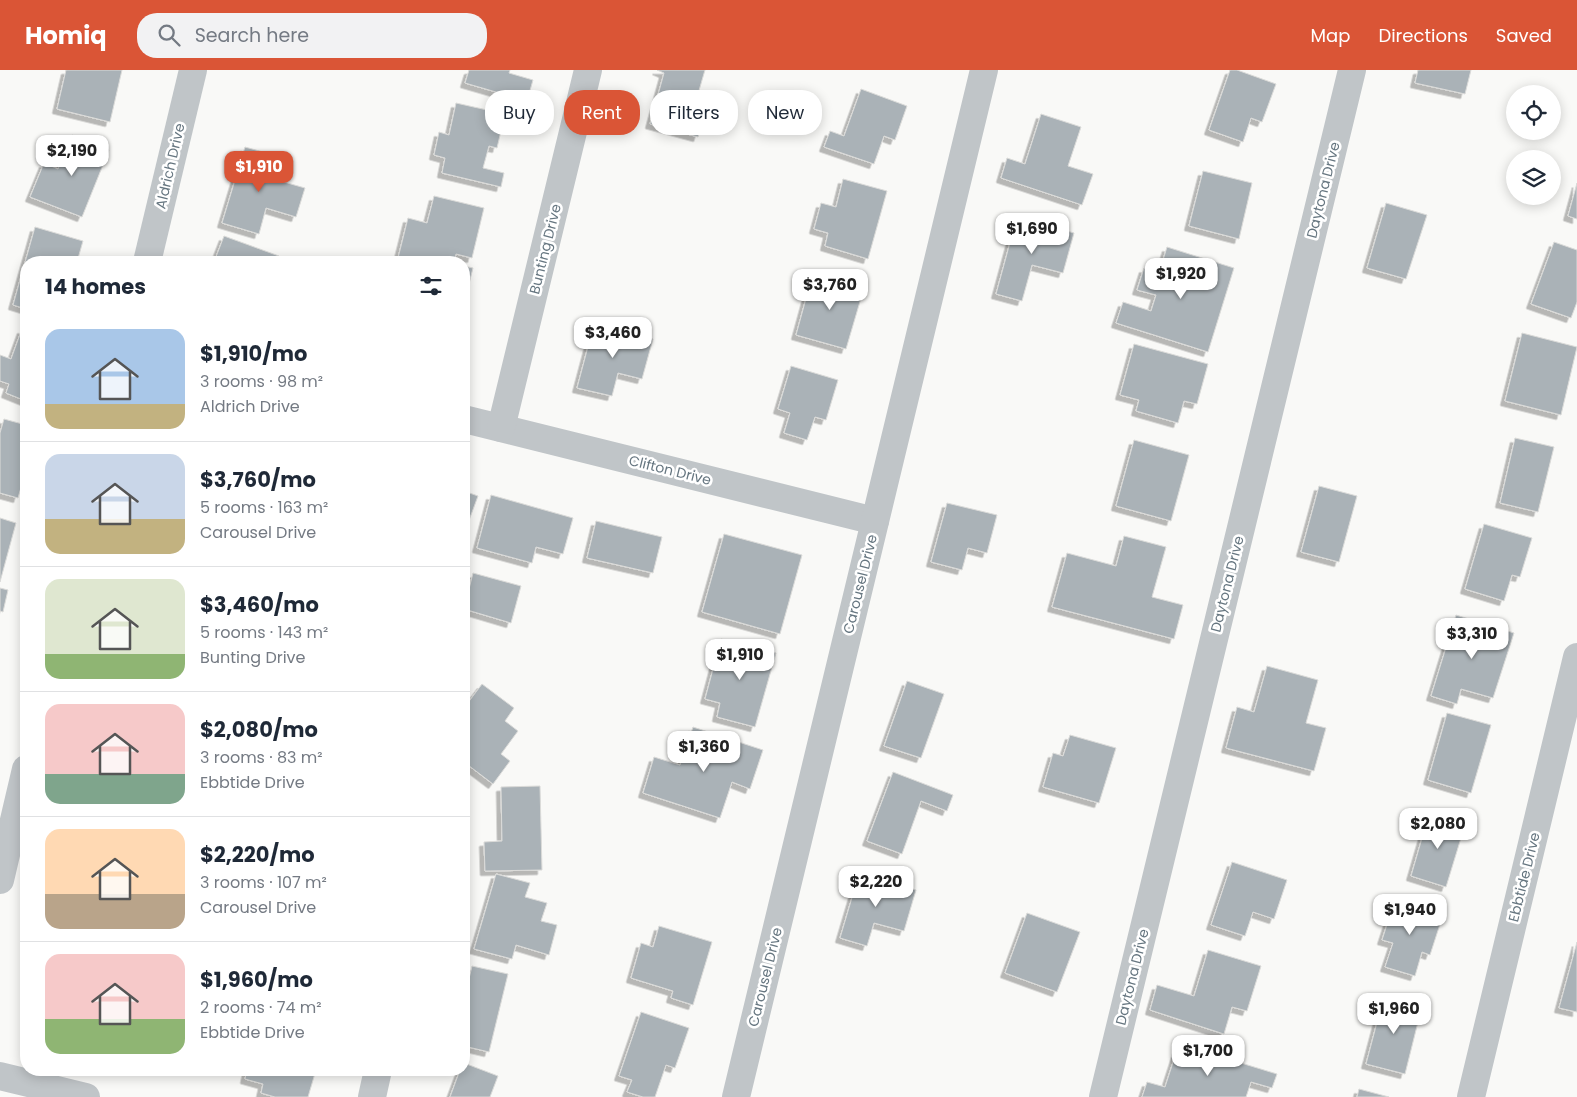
<!DOCTYPE html>
<html lang="en">
<head>
<meta charset="utf-8">
<style>
  body { margin:0; font-family:Poppins,sans-serif; background:#f2f2f3; color:#1f2937; height:100vh; display:flex; flex-direction:column; font-size:19px; white-space:nowrap }
  * { box-sizing:border-box; margin:0 }
  p { font-size:16px; color:#747a83 }
  .icon { flex:none; width:28px; height:28px; fill:none; stroke:currentColor; stroke-width:2; stroke-linecap:round; stroke-linejoin:round }
  .map { position:relative; flex:1; overflow:hidden }
  .drawer { position:absolute; left:20px; top:186px; width:450px; height:820px; display:flex; flex-direction:column; background:#fff; border-radius:20px; box-shadow:0 2px 12px #0003 }
  .drawer>* { flex:none }
  .banner { position:absolute; left:485px; top:20px; width:475px; height:45px; display:flex; gap:10px }
  .fabs { position:absolute; left:1506px; top:15px; display:grid; gap:10px }
  .fabs a { display:grid; place-items:center; width:55px; height:55px; border-radius:50%; background:#fff; box-shadow:0 2px 12px #0003; font-size:25px }
  .price { position:absolute; translate:-50% -42px; padding:0 11px; border-radius:10px; background:#fff; color:#222; font-size:16px; line-height:32px; filter:drop-shadow(0 1px 2px #0008) }
  .price::after { content:''; position:absolute; left:50%; top:30px; width:15px; height:11px; margin-left:-8px; background:inherit; clip-path:polygon(0 0,100% 0,50% 100%) }
  .price.current { background:#da5536; color:#fff }
  ul { padding:0; list-style:none }
  li { display:flex; align-items:center; gap:15px; height:125px; padding:0 25px }
  li+li { border-top:1px solid #e0e1e3 }
  li span { display:grid; place-items:center; flex:none; width:140px; height:100px; border-radius:15px; color:#555 }
  li>.icon { margin-inline-start:auto }
  span .icon { width:60px; height:60px; fill:#fffc; stroke-width:1 }
  li b { font-size:21px }
  h2 { display:flex; justify-content:space-between; align-items:center; height:60px; padding:0 25px; font-size:21px }
  .tag { padding:0 18px; border-radius:20px; background:#fff; box-shadow:0 2px 12px #0003; font-size:18px; line-height:45px }
  .tag.current { background:#da5536; color:#fff }
  header { display:flex; align-items:center; gap:30px; box-sizing:border-box; height:70px; padding:0 25px; background:#da5536; color:#fff }
  header strong { font-size:24px }
  nav { display:flex; gap:28px; margin-inline-start:auto; font-size:18px }
  .search { width:350px; height:45px; background:#f2f2f3; display:flex; align-items:center; gap:12px; box-sizing:border-box; padding:0 18px; border-radius:20px; color:#747a83; font-size:19px }
  .map>svg:first-child { display:block }
  .building { fill:#aab2b7; stroke:#dbdbd9; filter:url(#shadow) }
  .lines { fill:none; stroke-linecap:round; stroke-linejoin:round }
  .minor { stroke:#c0c5c8; stroke-width:28 }
  .labels { text-anchor:middle; stroke-width:5; stroke-linejoin:round; paint-order:stroke }
  .street-label { font-size:14px; fill:#667680; stroke:#fff }
</style>
</head>
<body>
<header>
<strong>Homiq</strong>
<div class="search"><svg class="icon" aria-label="search" viewBox="0 0 24 24"><circle cx="10" cy="10" r="6"/><path d="M15 15l6 6"/></svg>Search here</div>
<nav><a>Map</a><a>Directions</a><a>Saved</a></nav>
</header>
<div class="map">
<svg width="1577" height="1027" viewBox="0 0 1577 1027">
  <defs>
    <filter id="shadow"><feDropShadow dx="-4.5" dy="4.5" stdDeviation="0" flood-color="#0004"/></filter>
  </defs>
  <rect width="100%" height="100%" fill="#f9f9f7"/>
  <g class="building">
    <path d="M66,0H122L110,52L57,39Z"/>
    <path d="M469,0H510L509,3L533,10L527,31L465,13Z"/>
    <path d="M657,0H705L698,24L710,27L698,67L650,54L664,3Z"/>
    <path d="M1230,0H1237L1276,14L1262,52L1251,48L1243,72L1209,60Z"/>
    <path d="M1418,0H1471L1465,24L1415,13Z"/>
    <path d="M861,19L907,36L895,70L884,66L874,94L824,77L830,61L844,66Z"/>
    <path d="M456,33L505,44L497,78L489,76L483,98L504,103L501,117L442,103L445,88L434,85L439,62L449,65Z"/>
    <path d="M1041,44L1081,57L1068,96L1093,104L1082,135L1001,108L1007,88L1025,94Z"/>
    <path d="M72,65L109,80L82,147L30,127L44,93L58,99Z"/>
    <path d="M245,77L277,86L270,108L305,118L296,147L266,138L259,164L222,153Z"/>
    <path d="M1203,101L1252,113L1239,169L1189,156Z"/>
    <path d="M843,109L887,121L868,189L825,176L828,163L814,159L821,133L836,137Z"/>
    <path d="M1577,113V149L1568,146Z"/>
    <path d="M434,126L484,138L472,188L456,184L454,192H397L408,148L427,153Z"/>
    <path d="M1386,133L1427,145L1406,209L1367,198Z"/>
    <path d="M1017,147L1074,163L1063,203L1032,195L1022,231L996,224Z"/>
    <path d="M35,157L83,171L77,192H26V239L13,235Z"/>
    <path d="M224,166L279,186L276,192H214Z"/>
    <path d="M1554,172L1577,180V232L1571,248L1531,234Z"/>
    <path d="M1167,177L1234,198L1208,282L1116,253L1123,232L1151,241L1156,225L1137,220L1144,198L1159,203Z"/>
    <path d="M464,196L473,198L469,214L464,213Z"/>
    <path d="M813,203L864,218L846,279L796,265Z"/>
    <path d="M594,254L653,269L642,309L618,303L612,326L577,318Z"/>
    <path d="M22,259L26,260V331L6,323L9,314L0,311V285L11,289Z"/>
    <path d="M1522,263L1577,277L1561,345L1505,331Z"/>
    <path d="M1134,274L1208,294L1197,334L1184,331L1178,353L1136,341L1139,330L1120,325Z"/>
    <path d="M791,296L838,310L826,350L815,347L807,370L784,363L790,343L778,339Z"/>
    <path d="M4,349L26,355V400L18,428L0,423V363Z"/>
    <path d="M1515,368L1554,377L1538,442L1500,433Z"/>
    <path d="M1134,370L1189,385L1171,451L1116,436Z"/>
    <path d="M1319,416L1357,426L1339,492L1301,482Z"/>
    <path d="M464,421L478,426L464,464Z"/>
    <path d="M491,425L573,448L563,484L536,477L532,493L477,478Z"/>
    <path d="M947,433L997,445L987,483L968,478L962,500L931,492Z"/>
    <path d="M0,448L16,453L0,512Z"/>
    <path d="M596,451L662,467L653,503L587,488Z"/>
    <path d="M1484,454L1532,468L1520,507L1512,505L1504,531L1465,519Z"/>
    <path d="M724,464L802,485L780,564L702,542Z"/>
    <path d="M1124,466L1166,477L1152,527L1183,535L1174,569L1052,537L1067,483L1116,496Z"/>
    <path d="M473,503L521,516L511,553L464,539Z"/>
    <path d="M0,518L8,520L3,542L0,541Z"/>
    <path d="M1456,545L1514,563L1493,628L1461,619L1457,634L1431,626Z"/>
    <path d="M721,569L776,583L755,657L717,647L720,633L705,629Z"/>
    <path d="M1267,596L1318,610L1306,653L1326,658L1314,701L1226,678L1237,637L1254,642Z"/>
    <path d="M907,611L944,624L921,688L884,676Z"/>
    <path d="M482,614L514,638L505,651L518,661L501,684L510,691L493,714L464,692V638Z"/>
    <path d="M1447,643L1491,655L1471,723L1428,710Z"/>
    <path d="M693,657L763,680L750,719L732,712L720,748L643,723L654,687L680,695Z"/>
    <path d="M1070,665L1116,678L1099,733L1043,717L1053,683L1063,686Z"/>
    <path d="M893,702L953,725L947,741L921,731L902,784L867,771Z"/>
    <path d="M540,716L542,800L485,801L484,772L502,771L501,717Z"/>
    <path d="M1429,744L1465,755L1446,817L1411,806Z"/>
    <path d="M1232,792L1287,810L1274,849L1253,842L1245,866L1211,855Z"/>
    <path d="M496,804L530,813L525,827L547,833L541,851L557,855L549,885L516,875L512,889L474,879Z"/>
    <path d="M859,804L916,820L904,861L874,853L867,876L840,868Z"/>
    <path d="M1395,830L1443,845L1430,885L1422,882L1415,906L1385,897L1393,873L1382,870Z"/>
    <path d="M1027,843L1080,862L1057,922L1005,903Z"/>
    <path d="M659,856L712,872L693,935L671,928L673,921L631,908L641,873L653,877Z"/>
    <path d="M1577,872V942L1559,938Z"/>
    <path d="M1208,880L1261,896L1247,941L1232,937L1224,964L1150,940L1157,915L1194,926Z"/>
    <path d="M472,896L508,904L489,982L464,976V930Z"/>
    <path d="M1384,926L1422,936L1405,1004L1366,994Z"/>
    <path d="M641,942L689,958L675,998L666,995L655,1027H643L627,1022L632,1010L619,1006Z"/>
    <path d="M1179,974L1277,1004L1272,1018L1251,1012L1246,1027H1142L1147,1012L1165,1017Z"/>
    <path d="M464,993L498,1006L490,1027H450L460,1000H464Z"/>
    <path d="M247,1000H316L308,1027H275L261,1023L263,1014L245,1009Z"/>
    <path d="M1359,1019L1389,1027H1357Z"/>
  </g>
  <g class="lines">
    <g class="minor">
      <path d="M147,192L193,0"/>
      <path d="M464,349L875,451"/>
      <path d="M501,358L588,0"/>
      <path d="M0,810L26,699"/>
      <path d="M0,1006L86,1027"/>
      <path d="M372,1027L378,1000"/>
      <path d="M736,1027L984,0"/>
      <path d="M1103,1027L1352,0"/>
      <path d="M1471,1027L1577,587"/>
    </g>
  </g>
  <g class="labels">
    <g class="street-label">
      <text transform="translate(170 96) rotate(-77)" y="5">Aldrich Drive</text>
      <text transform="translate(1323 120) rotate(-76)" y="5">Daytona Drive</text>
      <text transform="translate(545 179) rotate(-76)" y="5">Bunting Drive</text>
      <text transform="translate(670 400) rotate(14)" y="5">Clifton Drive</text>
      <text transform="translate(860 514) rotate(-76)" y="5">Carousel Drive</text>
      <text transform="translate(1227 514) rotate(-76)" y="5">Daytona Drive</text>
      <text transform="translate(1524 807) rotate(-76)" y="5">Ebbtide Drive</text>
      <text transform="translate(765 907) rotate(-76)" y="5">Carousel Drive</text>
      <text transform="translate(1132 907) rotate(-76)" y="5">Daytona Drive</text>
    </g>
  </g>
</svg>
<div class="fabs">
<a><svg class="icon" aria-label="locate" viewBox="0 0 24 24"><circle cx="12" cy="12" r="6"/><path d="M12 2v4M12 18v4M2 12h4M18 12h4"/></svg></a>
<a><svg class="icon" aria-label="layers" viewBox="0 0 24 24"><path d="M12 4l9 5-9 5-9-5zM3 14l9 5 9-5"/></svg></a>
</div>
<b class="price" style="left:72px;top:107px">$2,190</b>
<b class="price current" style="left:259px;top:123px">$1,910</b>
<b class="price" style="left:1032px;top:185px">$1,690</b>
<b class="price" style="left:1181px;top:230px">$1,920</b>
<b class="price" style="left:830px;top:241px">$3,760</b>
<b class="price" style="left:613px;top:289px">$3,460</b>
<b class="price" style="left:1472px;top:590px">$3,310</b>
<b class="price" style="left:740px;top:611px">$1,910</b>
<b class="price" style="left:704px;top:703px">$1,360</b>
<b class="price" style="left:1438px;top:780px">$2,080</b>
<b class="price" style="left:876px;top:838px">$2,220</b>
<b class="price" style="left:1410px;top:866px">$1,940</b>
<b class="price" style="left:1394px;top:965px">$1,960</b>
<b class="price" style="left:1208px;top:1007px">$1,700</b>
<div class="banner">
<a class="tag">Buy</a>
<a class="tag current">Rent</a>
<a class="tag">Filters</a>
<a class="tag">New</a>
</div>
<section class="drawer">
<h2>14 homes<svg class="icon" aria-label="filters" viewBox="0 0 24 24"><path d="M4 7h16M4 17h16"/><circle cx="9" cy="7" r="2"/><circle cx="15" cy="17" r="2"/></svg></h2>
<ul>
<li><span style="background:linear-gradient(#a9c7e8 75%,#c2b280 0)"><svg class="icon" aria-label="home" viewBox="0 0 24 24"><path d="M3 11l9-7 9 7M6 9v11h12V9"/></svg></span><div><b>$1,910/mo</b><p>3 rooms · 98 m²</p><p>Aldrich Drive</p></div></li>
<li><span style="background:linear-gradient(#c9d6e8 65%,#c2b280 0)"><svg class="icon" aria-label="home" viewBox="0 0 24 24"><path d="M3 11l9-7 9 7M6 9v11h12V9"/></svg></span><div><b>$3,760/mo</b><p>5 rooms · 163 m²</p><p>Carousel Drive</p></div></li>
<li><span style="background:linear-gradient(#dfe7d0 75%,#8fb573 0)"><svg class="icon" aria-label="home" viewBox="0 0 24 24"><path d="M3 11l9-7 9 7M6 9v11h12V9"/></svg></span><div><b>$3,460/mo</b><p>5 rooms · 143 m²</p><p>Bunting Drive</p></div></li>
<li><span style="background:linear-gradient(#f6c9c9 70%,#7fa58c 0)"><svg class="icon" aria-label="home" viewBox="0 0 24 24"><path d="M3 11l9-7 9 7M6 9v11h12V9"/></svg></span><div><b>$2,080/mo</b><p>3 rooms · 83 m²</p><p>Ebbtide Drive</p></div></li>
<li><span style="background:linear-gradient(#ffd9b3 65%,#b9a48a 0)"><svg class="icon" aria-label="home" viewBox="0 0 24 24"><path d="M3 11l9-7 9 7M6 9v11h12V9"/></svg></span><div><b>$2,220/mo</b><p>3 rooms · 107 m²</p><p>Carousel Drive</p></div></li>
<li><span style="background:linear-gradient(#f6c9c9 65%,#8fb573 0)"><svg class="icon" aria-label="home" viewBox="0 0 24 24"><path d="M3 11l9-7 9 7M6 9v11h12V9"/></svg></span><div><b>$1,960/mo</b><p>2 rooms · 74 m²</p><p>Ebbtide Drive</p></div></li>
</ul>
</section>
</div>
</body>
</html>
